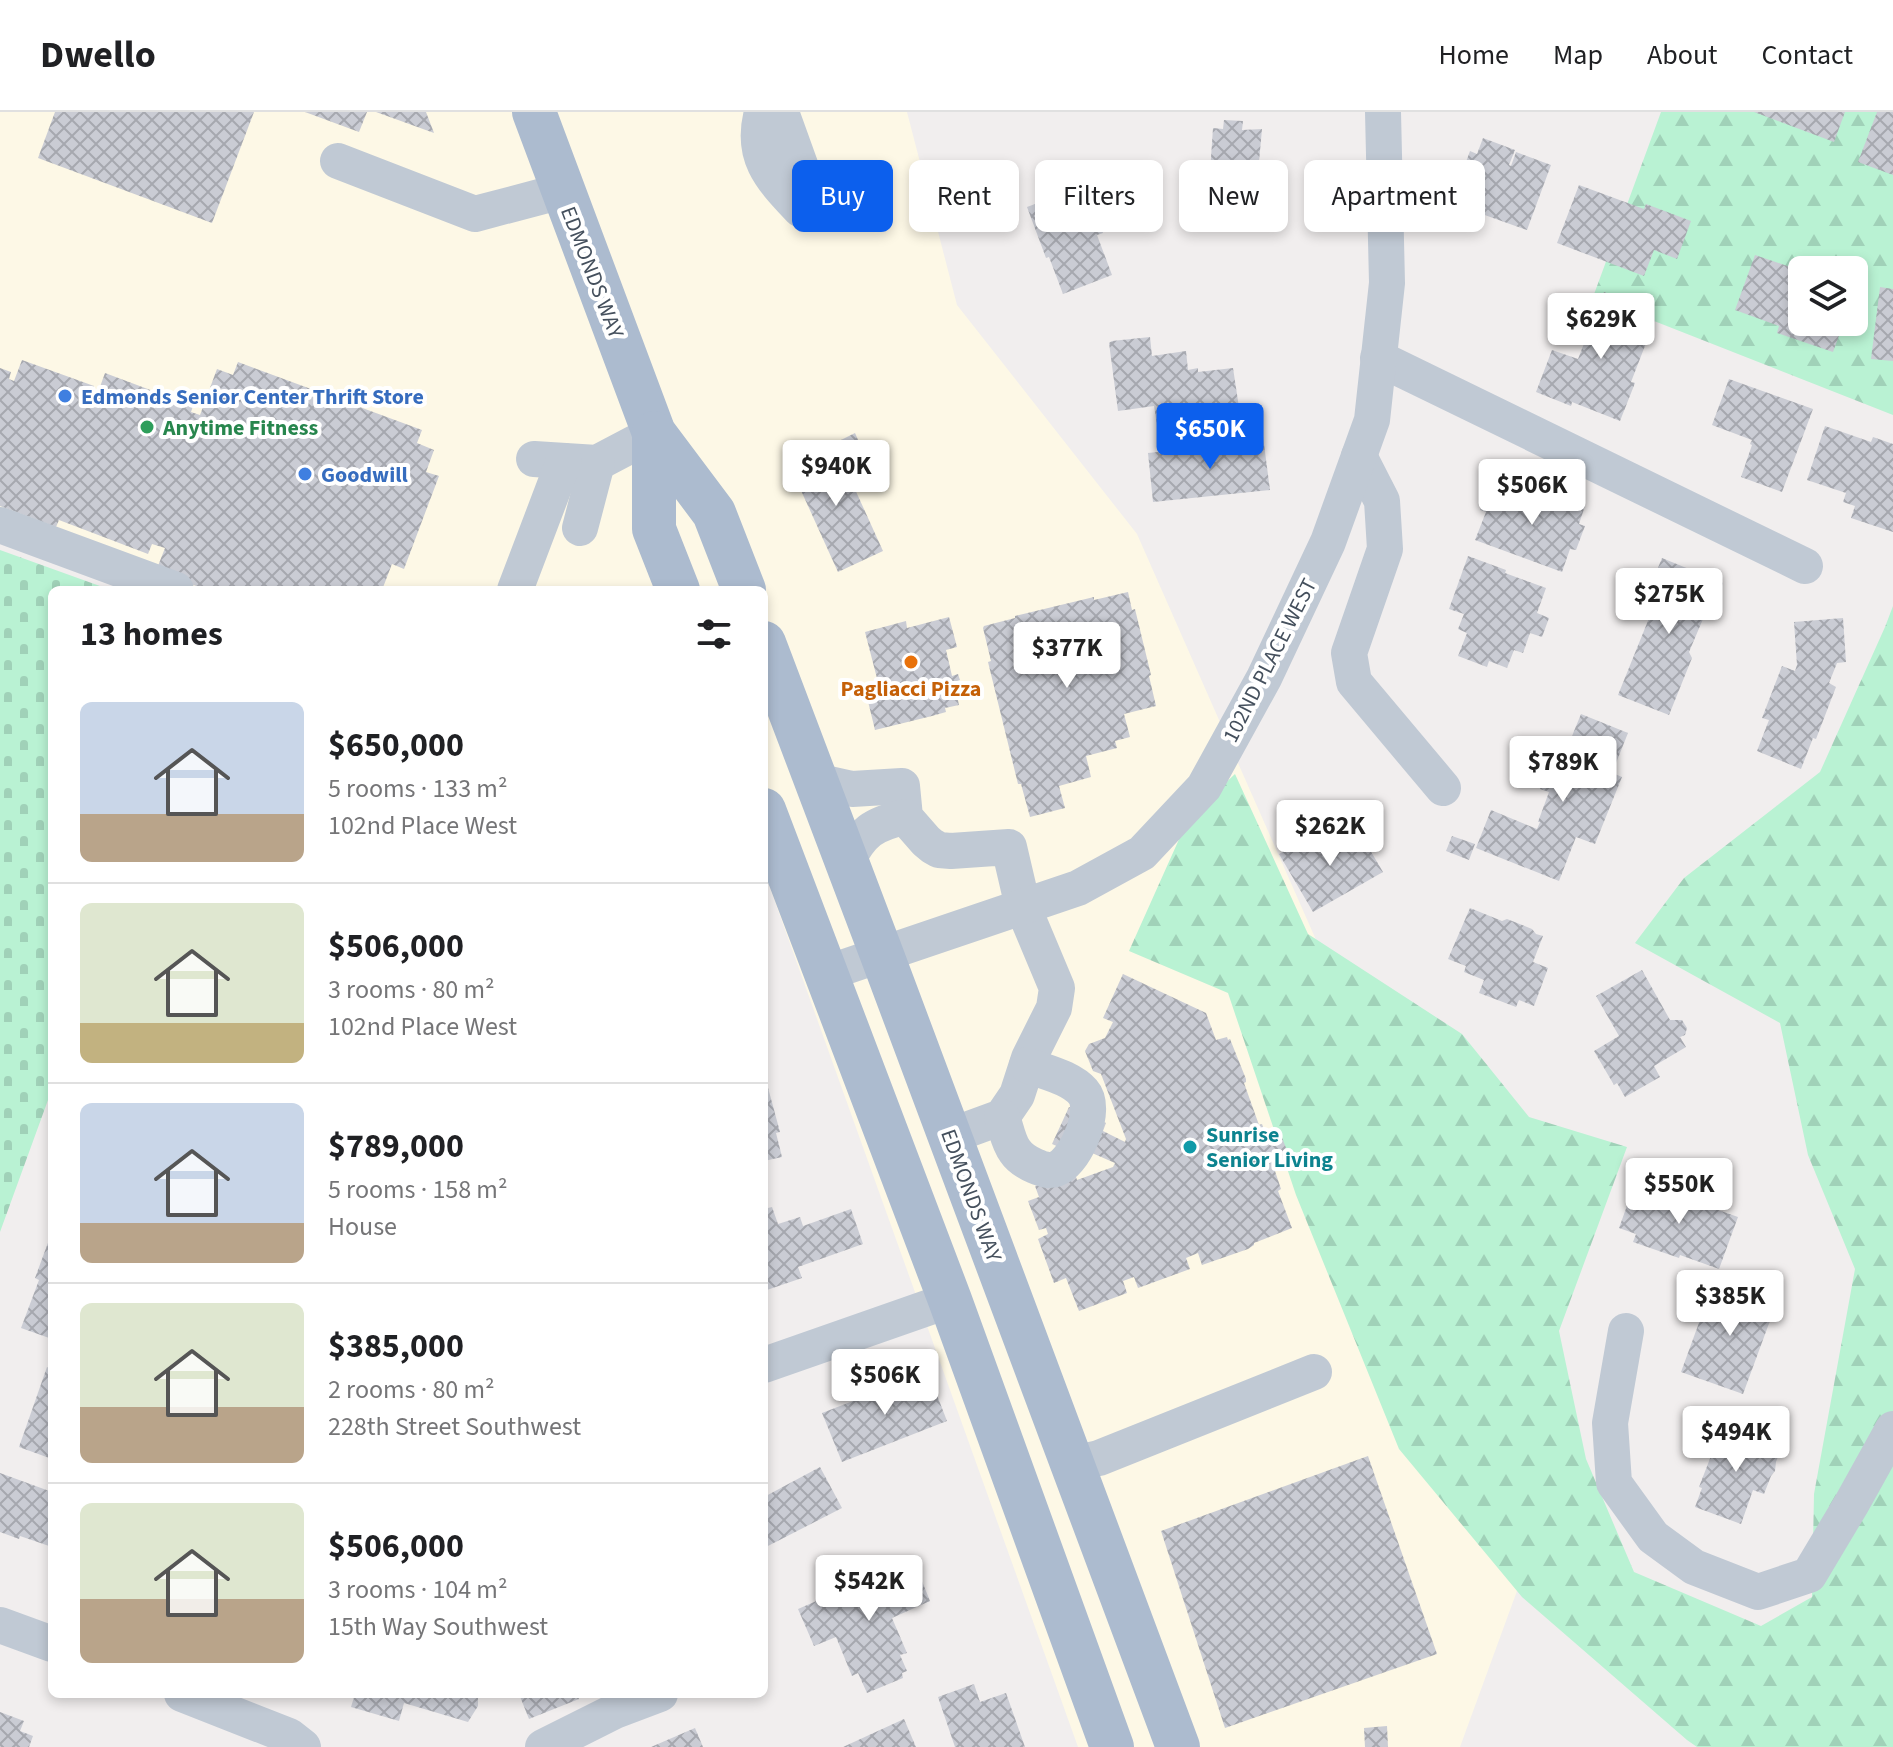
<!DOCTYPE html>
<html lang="en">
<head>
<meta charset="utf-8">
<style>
  body { margin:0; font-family:"Source Sans 3",sans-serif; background:#f2f2f2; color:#202124; height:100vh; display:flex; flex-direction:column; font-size:30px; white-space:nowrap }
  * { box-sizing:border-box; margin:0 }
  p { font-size:26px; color:#757577 }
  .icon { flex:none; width:44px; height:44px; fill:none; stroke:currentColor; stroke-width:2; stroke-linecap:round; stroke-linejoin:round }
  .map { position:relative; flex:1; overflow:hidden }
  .drawer { position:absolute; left:48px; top:474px; width:720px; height:1112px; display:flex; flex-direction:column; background:#fff; border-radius:12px; box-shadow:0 4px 12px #0003 }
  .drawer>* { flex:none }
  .top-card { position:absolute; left:792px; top:48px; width:760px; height:72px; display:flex; gap:16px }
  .buttons { position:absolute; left:1788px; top:144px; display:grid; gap:16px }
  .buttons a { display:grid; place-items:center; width:80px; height:80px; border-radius:12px; background:#fff; box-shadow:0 4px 12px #0003; font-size:40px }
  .price { position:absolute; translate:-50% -68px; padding:0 18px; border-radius:8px; background:#fff; color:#222; font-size:26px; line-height:52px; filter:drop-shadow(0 2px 4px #0008) }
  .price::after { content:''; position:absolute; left:50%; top:48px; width:24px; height:18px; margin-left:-12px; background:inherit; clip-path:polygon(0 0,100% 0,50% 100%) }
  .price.on { background:#0c5fed; color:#fff }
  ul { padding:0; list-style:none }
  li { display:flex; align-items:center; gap:24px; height:200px; padding:0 32px }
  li+li { border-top:2px solid #e0e0e0 }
  li span { display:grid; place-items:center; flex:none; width:224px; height:160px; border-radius:12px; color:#555 }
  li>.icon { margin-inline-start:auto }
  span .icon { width:96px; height:96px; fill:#fffc; stroke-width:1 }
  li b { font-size:34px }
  h2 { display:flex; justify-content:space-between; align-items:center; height:96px; padding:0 32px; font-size:34px }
  .chip { padding:0 28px; border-radius:12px; background:#fff; box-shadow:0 4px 12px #0003; font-size:28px; line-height:72px }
  .chip.on { background:#0c5fed; color:#fff }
  header { display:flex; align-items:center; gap:48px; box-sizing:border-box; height:112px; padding:0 40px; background:#fff; border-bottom:2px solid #e0e0e0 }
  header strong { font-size:38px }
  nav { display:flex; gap:44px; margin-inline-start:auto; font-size:28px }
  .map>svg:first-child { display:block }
  .commercial { fill:#fdf8e6 }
  .forest { fill:url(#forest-firs); fill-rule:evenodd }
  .cemetery { fill:url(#cemetery-stones) }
  .building { fill:url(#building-cross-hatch) }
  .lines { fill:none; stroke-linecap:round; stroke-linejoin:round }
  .minor { stroke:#c0c9d4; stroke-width:36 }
  .major { stroke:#acbbcf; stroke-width:44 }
  .shop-dot { fill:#3f7fe0; stroke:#fff; stroke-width:3 }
  .leisure-dot { fill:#2e9e5b; stroke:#fff; stroke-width:3 }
  .food-dot { fill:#e8710a; stroke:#fff; stroke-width:3 }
  .culture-dot { fill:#0f9aa8; stroke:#fff; stroke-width:3 }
  .labels { text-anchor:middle; stroke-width:8; stroke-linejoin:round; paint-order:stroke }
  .street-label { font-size:22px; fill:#45505d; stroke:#fff }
  .shop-label { font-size:22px; font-weight:bold; fill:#366cbe; stroke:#fff; text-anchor:start }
  .leisure-label { font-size:22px; font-weight:bold; fill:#27864d; stroke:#fff; text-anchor:start }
  .food-label { font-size:22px; font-weight:bold; fill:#c56008; stroke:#fff }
  .culture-label { font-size:22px; font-weight:bold; fill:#0d838f; stroke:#fff; text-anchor:start }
</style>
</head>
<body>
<header>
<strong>Dwello</strong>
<nav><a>Home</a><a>Map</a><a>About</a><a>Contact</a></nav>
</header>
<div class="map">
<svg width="1893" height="1635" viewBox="0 0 1893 1635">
  <defs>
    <pattern id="forest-firs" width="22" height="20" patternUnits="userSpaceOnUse" patternTransform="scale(2)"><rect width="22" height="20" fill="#b9f2d3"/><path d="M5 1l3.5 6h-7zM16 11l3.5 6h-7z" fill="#a0d1b8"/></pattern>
    <pattern id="cemetery-stones" width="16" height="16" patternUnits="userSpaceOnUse" patternTransform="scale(2)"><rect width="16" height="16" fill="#b9f2d3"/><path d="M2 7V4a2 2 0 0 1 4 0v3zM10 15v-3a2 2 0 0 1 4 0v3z" fill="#a0d1b8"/></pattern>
    <pattern id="building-cross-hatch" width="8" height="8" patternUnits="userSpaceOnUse" patternTransform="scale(2)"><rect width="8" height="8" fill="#caccd4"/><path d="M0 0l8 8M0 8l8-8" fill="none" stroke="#a6a8af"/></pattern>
  </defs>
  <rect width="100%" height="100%" fill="#f1eeee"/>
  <path class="commercial" d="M0,0H907L957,193L1137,422L1556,1372L1460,1635H1078L764,759V478H197L0,405Z"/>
  <g class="forest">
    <path d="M1661,0H1893V303L1593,185ZM1802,158H1854V210H1802Z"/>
    <path d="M1893,494V1635H1697L1687,1628L1522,1485L1399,1337L1296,1083L1228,881L1129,839L1189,705L1235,662L1308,822L1462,922L1529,1005L1627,1035L1559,1219L1586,1347L1634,1460L1761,1514L1812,1485L1814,1382L1855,1157L1808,1043L1780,911L1635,831L1684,766L1820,660L1885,515Z"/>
  </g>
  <path class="cemetery" d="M0,438L111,478H52V977L0,1120Z"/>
  <g class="building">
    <path d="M55,0H254L212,111L38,46Z"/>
    <path d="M305,0H367L359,20Z"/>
    <path d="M376,0H426L434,21Z"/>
    <path d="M1754,0H1845L1834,30Z"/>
    <path d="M1877,0H1893V63L1858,50Z"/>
    <path d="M1224,8L1243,9L1242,18L1262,17L1258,61L1276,63L1273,109L1234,106L1233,120L1213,119L1214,105H1207L1213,16L1223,17Z"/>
    <path d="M1483,26L1515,38L1509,53L1511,54L1516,40L1551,53L1527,118L1451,91L1470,39L1477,42Z"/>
    <path d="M1579,73L1644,97L1646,92L1691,109L1677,147L1654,138L1644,164L1557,131Z"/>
    <path d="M1080,75L1092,107L1097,105L1103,121L1097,123L1112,163L1063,182L1049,145L1046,146L1027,95Z"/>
    <path d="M1755,143L1793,156V154L1802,157V210H1844L1833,240L1777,221L1779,214L1735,198Z"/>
    <path d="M1880,175L1893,177V249L1871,247Z"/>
    <path d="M1604,180L1635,192L1632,199L1655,208L1631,270L1635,271L1620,309L1572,290L1571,294L1536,280L1552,238L1578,247Z"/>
    <path d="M1150,225L1152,244L1186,239L1188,258L1198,256V260L1233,256L1240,302L1157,313L1154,294L1118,299L1109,231L1112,229Z"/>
    <path d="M22,248L94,274L91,281L97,283L105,261L193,294L191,300L200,303L217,257L233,263L238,250L422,318L417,331L434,338L426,360L439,364L404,457L392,452L382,478H277L265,474L264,478H207L156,459L165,436L152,432L148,442L59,408L56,415L0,394V256L11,260L9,267L14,269Z"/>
    <path d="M1729,267L1813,297L1782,380L1741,365L1752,333L1750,332L1752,328L1712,313Z"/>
    <path d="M1825,314L1871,330L1873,325L1893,332V420L1851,406L1855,394L1843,390L1846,381L1807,368Z"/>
    <path d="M1262,317L1270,378L1153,390L1148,341L1254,330L1252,318Z"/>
    <path d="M855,321L862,337L842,346L835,331Z"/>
    <path d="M834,331L883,439L838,460L789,352Z"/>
    <path d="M1487,375L1534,392L1539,377L1585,394L1579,412L1585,414L1576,438L1570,437L1562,460L1475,428L1486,400L1480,398Z"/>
    <path d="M1468,444L1506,458L1505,461L1546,476L1537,501L1549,506L1542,525L1530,521L1523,541L1514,538L1507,556L1489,549L1487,555L1458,544L1467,521L1458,517L1464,502L1449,497Z"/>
    <path d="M1662,446L1723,471L1710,505L1707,504L1703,507L1689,540L1692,546L1669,603L1618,583L1658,484L1648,480Z"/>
    <path d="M1128,480L1132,498L1135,497L1151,563L1149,564L1156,594L1124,602L1130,625L1115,629L1117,636L1086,644L1091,665L1059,674L1065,696L1030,705L1021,672H1018L988,550L991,549L983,516L984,514L1015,506V504L1094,485V488Z"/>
    <path d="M949,505L957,535L946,538L952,564L958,562L960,568L954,570L959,593L945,596L946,600L932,604L875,618L865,577L879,574L865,520L906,509L907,516Z"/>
    <path d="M1843,506L1846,550L1837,551L1829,571L1836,575L1816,627L1813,626L1801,657L1757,639L1769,608L1762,606L1782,554L1795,559L1797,553L1794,510Z"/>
    <path d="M1581,602L1628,621L1614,656L1606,652L1603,657L1622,665L1595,732L1576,725L1559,769L1476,736L1491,698L1537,717L1540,710H1538L1549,680L1540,677L1548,657L1557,661Z"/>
    <path d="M1357,716L1383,760L1313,800L1279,742L1312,723L1320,738Z"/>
    <path d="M1452,724L1475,732L1469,748L1446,739Z"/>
    <path d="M1470,796L1502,809L1507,807L1532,817L1536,822L1543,824L1533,850L1548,856L1534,894L1519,888L1516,895L1479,881L1484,868L1464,860L1466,854L1448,847Z"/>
    <path d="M1642,858L1670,908H1682L1687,916L1685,923L1680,925L1686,935L1654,954L1660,965L1625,985L1617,971L1614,973L1594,939L1619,924L1596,884Z"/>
    <path d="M1123,862L1206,901L1216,928L1227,925L1228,928L1230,927L1246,967V970L1244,971L1259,1013L1262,1012L1266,1023L1279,1018L1290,1046L1277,1050L1279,1058L1275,1059L1281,1077L1278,1079L1292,1116L1254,1131V1133L1248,1137L1202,1153L1198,1141L1186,1146L1190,1157L1138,1176L1134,1165L1123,1169L1127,1181L1079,1199L1066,1166L1054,1171L1038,1127L1048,1122L1046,1116L1039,1118L1028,1089L1039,1085L1035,1074L1065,1062L1076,1065L1077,1068L1113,1055L1115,1051L1092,1041L1089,1048L1052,1032L1069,995L1106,1011L1103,1019L1125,1030L1126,1027L1101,962L1093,959L1085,939L1089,932L1105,926L1113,910L1103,906Z"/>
    <path d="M764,961L780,1020L776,1021L782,1045L764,1049Z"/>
    <path d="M1653,1075L1738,1105L1719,1157L1680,1143L1679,1146L1633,1130L1636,1122L1619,1116L1633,1077L1650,1084Z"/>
    <path d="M772,1095L778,1112L800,1105L803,1114L851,1097L863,1132L798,1155L802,1166L764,1179V1097Z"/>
    <path d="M49,1128L52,1129V1227L21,1216L39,1168L35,1166Z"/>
    <path d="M1727,1169L1778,1187L1743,1282L1681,1260L1704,1197L1715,1201Z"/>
    <path d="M47,1255L52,1257V1347L19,1335Z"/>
    <path d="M928,1260L947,1309L842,1350L822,1301Z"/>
    <path d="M1723,1313L1781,1335L1776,1350L1775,1359L1771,1364L1764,1382L1753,1378L1741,1412L1695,1395L1702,1376L1699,1375Z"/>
    <path d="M1368,1344L1437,1542L1225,1616L1161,1419Z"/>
    <path d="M820,1355L842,1396L764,1436V1385Z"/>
    <path d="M0,1361L52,1380V1435L20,1424L19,1427L0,1420Z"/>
    <path d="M913,1447L930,1489L892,1506L907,1541L900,1543L907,1559L902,1561L903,1566L867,1581L858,1561L852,1564L836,1525L814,1534L798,1497Z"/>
    <path d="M974,1572L980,1590L1006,1581L1025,1635H955L938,1585Z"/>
    <path d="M355,1582H478V1594L468,1610L404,1591L399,1609L351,1595Z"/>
    <path d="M519,1582H577L579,1587L529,1607Z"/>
    <path d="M0,1600L24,1609L20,1619L33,1624L29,1635H0Z"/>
    <path d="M904,1607L916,1635H843Z"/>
    <path d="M1387,1614L1388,1635H1365L1364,1616Z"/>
    <path d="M695,1616L703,1635H651Z"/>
  </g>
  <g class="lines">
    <g class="minor">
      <path d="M762,0C750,45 771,66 800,97L806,80L803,61L781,0"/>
      <path d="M338,49L475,102L562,79"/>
      <path d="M1378,246L1805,454"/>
      <path d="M1359,344L1382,389L1385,437L1349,541L1354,570L1443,676"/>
      <path d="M534,347L597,351L654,321"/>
      <path d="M0,413L176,478"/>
      <path d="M580,416L597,351"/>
      <path d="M515,478L564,349"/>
      <path d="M816,669L852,677L902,674L905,705L926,729L932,734L939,738L951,739L1009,735L1023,795L1057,876L1054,896L1029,946L1017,983L1002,1005L950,1024"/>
      <path d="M847,749C862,720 873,712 905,705"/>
      <path d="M827,861L1078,776L1142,741L1204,675L1264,566L1328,430L1372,308L1387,171L1383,0"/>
      <path d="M1002,1005C1006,1015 1008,1030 1015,1039C1019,1045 1028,1051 1035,1054C1042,1057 1050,1060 1058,1056C1077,1046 1098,997 1083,980C1070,965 1044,960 1027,953"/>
      <path d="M1626,1219L1610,1311L1614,1371L1653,1425L1694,1455L1758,1480L1809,1463L1852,1391L1893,1317"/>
      <path d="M764,1253L950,1188"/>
      <path d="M1072,1352L1099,1346L1314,1260"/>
      <path d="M0,1513L52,1532"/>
      <path d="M182,1582L289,1624L303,1635"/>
      <path d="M543,1635L615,1599L660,1582"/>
    </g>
    <g class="major">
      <path d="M534,0L654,321L714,401L744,478"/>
      <path d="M654,321V417L678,478"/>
      <path d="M764,531L882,843L1178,1635"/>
      <path d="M764,698L950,1188L1112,1635"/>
    </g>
  </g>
  <g class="shop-dot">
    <circle cx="65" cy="284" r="8"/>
    <circle cx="305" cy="362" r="8"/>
  </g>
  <circle class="leisure-dot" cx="147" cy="315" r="8"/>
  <circle class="food-dot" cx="911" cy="550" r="8"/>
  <circle class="culture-dot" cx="1190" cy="1035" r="8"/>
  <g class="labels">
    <g class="street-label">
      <text transform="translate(593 160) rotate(69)" y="8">EDMONDS WAY</text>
      <text transform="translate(1269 548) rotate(-63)" y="8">102ND PLACE WEST</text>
      <text transform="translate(972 1083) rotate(70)" y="8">EDMONDS WAY</text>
    </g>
    <g class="shop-label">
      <text x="81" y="292">Edmonds Senior Center Thrift Store</text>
      <text x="321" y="370">Goodwill</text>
    </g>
    <g class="leisure-label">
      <text x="163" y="323">Anytime Fitness</text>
    </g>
    <g class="food-label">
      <text x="911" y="584">Pagliacci Pizza</text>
    </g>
    <g class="culture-label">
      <text x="1206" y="1030">Sunrise<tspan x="1206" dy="25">Senior Living</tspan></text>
    </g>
  </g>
</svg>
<div class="buttons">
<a><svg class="icon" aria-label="layers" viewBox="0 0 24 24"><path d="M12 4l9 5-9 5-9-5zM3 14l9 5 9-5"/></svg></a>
</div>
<b class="price" style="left:1601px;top:249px">$629K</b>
<b class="price on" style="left:1210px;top:359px">$650K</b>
<b class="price" style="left:836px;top:396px">$940K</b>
<b class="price" style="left:1532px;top:415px">$506K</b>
<b class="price" style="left:1669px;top:524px">$275K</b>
<b class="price" style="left:1067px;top:578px">$377K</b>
<b class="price" style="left:1563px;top:692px">$789K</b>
<b class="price" style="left:1330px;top:756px">$262K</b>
<b class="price" style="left:1679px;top:1114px">$550K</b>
<b class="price" style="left:1730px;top:1226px">$385K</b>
<b class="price" style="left:885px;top:1305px">$506K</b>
<b class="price" style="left:1736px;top:1362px">$494K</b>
<b class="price" style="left:869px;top:1511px">$542K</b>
<div class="top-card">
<a class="chip on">Buy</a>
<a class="chip">Rent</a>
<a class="chip">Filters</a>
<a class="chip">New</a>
<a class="chip">Apartment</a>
</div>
<section class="drawer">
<h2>13 homes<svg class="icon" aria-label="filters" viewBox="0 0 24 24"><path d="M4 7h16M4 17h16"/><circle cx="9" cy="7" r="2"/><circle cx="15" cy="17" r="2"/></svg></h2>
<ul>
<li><span style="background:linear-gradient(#c9d6e8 70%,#b9a48a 0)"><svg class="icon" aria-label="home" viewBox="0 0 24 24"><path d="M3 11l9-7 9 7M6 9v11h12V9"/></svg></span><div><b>$650,000</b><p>5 rooms · 133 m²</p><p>102nd Place West</p></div></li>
<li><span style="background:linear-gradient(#dfe7d0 75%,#c2b280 0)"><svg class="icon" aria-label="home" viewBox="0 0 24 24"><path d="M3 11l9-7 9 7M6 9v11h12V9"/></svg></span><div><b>$506,000</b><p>3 rooms · 80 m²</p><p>102nd Place West</p></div></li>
<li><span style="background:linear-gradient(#c9d6e8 75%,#b9a48a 0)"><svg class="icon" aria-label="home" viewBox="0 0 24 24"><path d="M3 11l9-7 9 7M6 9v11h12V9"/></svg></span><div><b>$789,000</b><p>5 rooms · 158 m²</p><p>House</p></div></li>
<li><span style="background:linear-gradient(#dfe7d0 65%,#b9a48a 0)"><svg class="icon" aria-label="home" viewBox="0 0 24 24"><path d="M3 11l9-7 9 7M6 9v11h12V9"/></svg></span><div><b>$385,000</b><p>2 rooms · 80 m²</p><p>228th Street Southwest</p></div></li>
<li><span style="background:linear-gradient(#dfe7d0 60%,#b9a48a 0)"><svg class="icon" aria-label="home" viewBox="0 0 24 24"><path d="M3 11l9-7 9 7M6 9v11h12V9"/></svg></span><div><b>$506,000</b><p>3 rooms · 104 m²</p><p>15th Way Southwest</p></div></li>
</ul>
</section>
</div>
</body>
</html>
